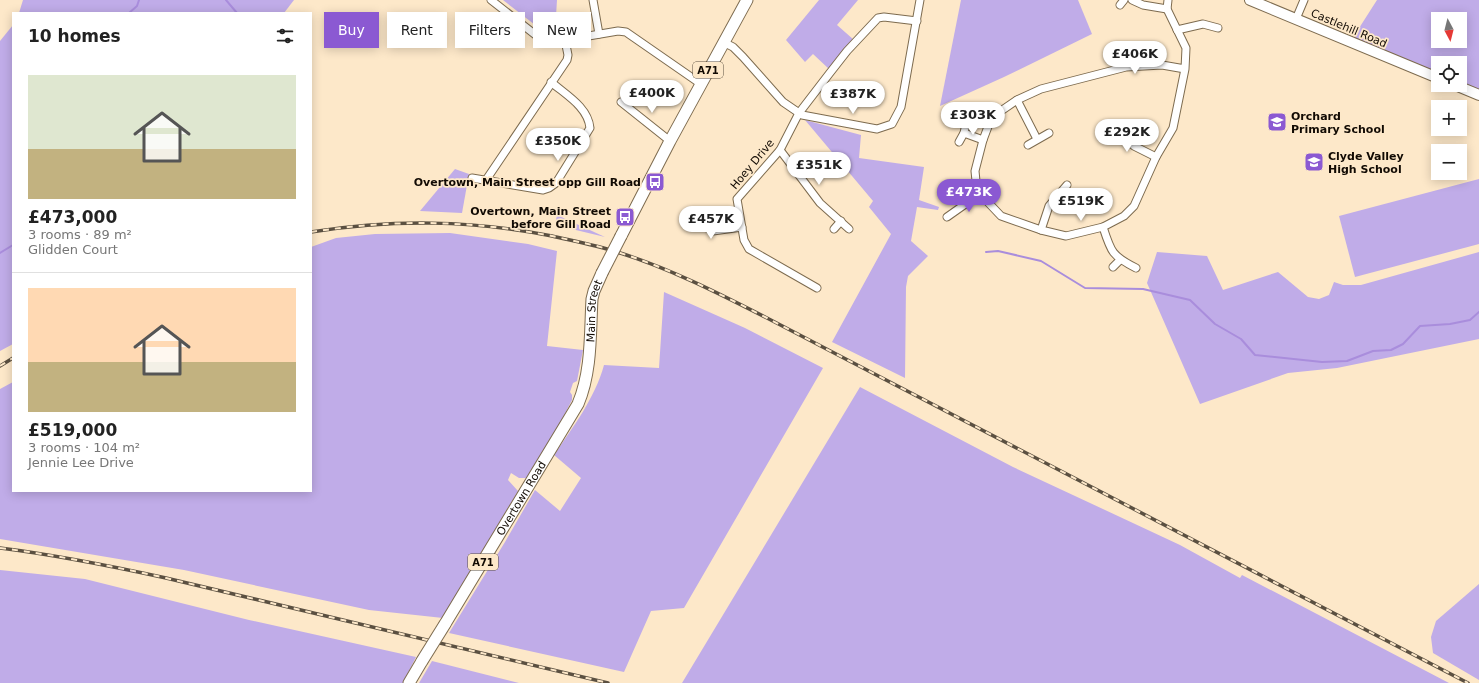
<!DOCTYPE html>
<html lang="en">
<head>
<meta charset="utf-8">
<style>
  body { margin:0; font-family:"DejaVu Sans",sans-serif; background:#f2f2f2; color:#222; height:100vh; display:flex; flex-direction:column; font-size:15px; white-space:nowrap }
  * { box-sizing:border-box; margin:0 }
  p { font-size:13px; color:#767676 }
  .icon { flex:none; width:22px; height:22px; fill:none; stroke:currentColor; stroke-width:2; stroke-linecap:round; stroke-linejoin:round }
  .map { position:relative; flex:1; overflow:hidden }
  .drawer { position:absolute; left:12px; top:12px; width:300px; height:480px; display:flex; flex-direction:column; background:#fff; border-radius:0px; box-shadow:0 2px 10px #0003 }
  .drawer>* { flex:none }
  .guide { position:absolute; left:324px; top:12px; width:380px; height:36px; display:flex; gap:8px }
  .needle { width:26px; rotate:173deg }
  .fabs { position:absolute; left:1431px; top:12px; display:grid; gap:8px }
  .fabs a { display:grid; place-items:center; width:36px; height:36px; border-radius:0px; background:#fff; box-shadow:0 2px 10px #0003; font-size:20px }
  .price { position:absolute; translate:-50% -34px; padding:0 9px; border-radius:14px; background:#fff; color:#222; font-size:13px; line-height:26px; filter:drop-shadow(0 1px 2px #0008) }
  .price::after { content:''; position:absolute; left:50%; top:24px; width:12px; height:9px; margin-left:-6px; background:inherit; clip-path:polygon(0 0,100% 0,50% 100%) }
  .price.current { background:#8b59d2; color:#fff }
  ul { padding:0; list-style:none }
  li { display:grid; align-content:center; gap:8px; height:212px; padding:0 16px }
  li+li { border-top:1px solid #e0e0e0 }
  li span { display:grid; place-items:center; height:124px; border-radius:0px; color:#555 }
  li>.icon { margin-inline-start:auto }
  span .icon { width:72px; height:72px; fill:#fffc; stroke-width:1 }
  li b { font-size:17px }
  h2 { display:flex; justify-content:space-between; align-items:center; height:48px; padding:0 16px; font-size:17px }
  .tag { padding:0 14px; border-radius:0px; background:#fff; box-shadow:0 2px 10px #0003; font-size:14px; line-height:36px }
  .tag.current { background:#8b59d2; color:#fff }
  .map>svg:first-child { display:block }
  .green { fill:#c0ace8; fill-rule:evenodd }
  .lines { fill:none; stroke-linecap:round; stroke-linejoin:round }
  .stream { stroke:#a98ddc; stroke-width:2 }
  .street-casing { stroke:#7d6b4f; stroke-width:9 }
  .secondary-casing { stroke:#7d6b4f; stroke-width:12 }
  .primary-casing { stroke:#7d6b4f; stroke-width:13 }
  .street { stroke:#fff; stroke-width:7 }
  .secondary { stroke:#fff; stroke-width:10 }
  .primary { stroke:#fff; stroke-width:11 }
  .rail-casing { stroke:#5b5041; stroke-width:3.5 }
  .rail { stroke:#fde8c9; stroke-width:2; stroke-dasharray:6; stroke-linecap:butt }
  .primary-bridge-casing { stroke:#7d6b4f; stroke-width:13; stroke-linecap:butt }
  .primary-bridge { stroke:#fff; stroke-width:11 }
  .labels { text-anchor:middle; stroke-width:3.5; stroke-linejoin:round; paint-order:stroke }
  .shield { fill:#fde8c9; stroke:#584d3e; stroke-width:1 }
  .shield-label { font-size:10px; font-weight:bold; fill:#110a03 }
  .street-label { font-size:11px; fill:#110a03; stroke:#fde8c9 }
  .poi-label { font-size:11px; font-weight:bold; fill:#110a03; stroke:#fde8c9; text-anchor:start }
</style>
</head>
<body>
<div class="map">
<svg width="1479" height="683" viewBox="0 0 1479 683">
  <rect width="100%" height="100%" fill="#fde8c9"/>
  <g class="green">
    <path d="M23,0H294L284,13H19Z"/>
    <path d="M503,0H557L555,32L539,28Z"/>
    <path d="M819,0H858L837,25L854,40L829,69L813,54L805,62L786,40Z"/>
    <path d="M961,0H1078L1092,34L1004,77L940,106Z"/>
    <path d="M1377,0H1479V90L1460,82V63H1438V73L1355,39L1354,36ZM1438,19H1460V41H1438Z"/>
    <path d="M13,25V344L0,351V41Z"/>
    <path d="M805,120L861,135L859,158L924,167L919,200L939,207L938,210L917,207L911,241L928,256L908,276L906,287L905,378L832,342L891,234L869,207L873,201Z"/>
    <path d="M455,169L469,174L462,213L420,211Z"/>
    <path d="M1479,179V244L1355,277L1339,216Z"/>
    <path d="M557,215L605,237L555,225Z"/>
    <path d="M450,233L528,244L557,251L547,346L583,350L577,381L573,383L570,392L572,395V400L555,433L527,478H519L511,473L508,480L518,491L443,618L369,610L184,570L0,539V389L13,382V491H311V247L336,238L375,234Z"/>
    <path d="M1157,252L1207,256L1223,290L1278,272L1308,297L1319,299L1329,295L1334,282L1343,285H1361L1479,252V339L1337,368L1288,373L1200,404L1147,283Z"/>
    <path d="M664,292L745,328L823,368L684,608L651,611L624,672L449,633L505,542L535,490L560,511L581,478L554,455C573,427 595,398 604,365L659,368Z"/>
    <path d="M860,387L1013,467L1180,545L1240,578L1242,575L1449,683H682Z"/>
    <path d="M0,570L85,579L249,620L416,657L403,683H0Z"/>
    <path d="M1479,584V680L1433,653L1431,637L1436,621Z"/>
    <path d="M432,661L519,683H419Z"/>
  </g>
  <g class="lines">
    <g class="stream">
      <path d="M226,0L237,13"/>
      <path d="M129,13L137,6L139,0"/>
      <path d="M986,252L998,251L1041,261L1085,288L1143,289L1190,300L1215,324L1241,339L1255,355L1322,362L1347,361L1373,351L1391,350L1403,344L1420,326L1450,324L1470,320L1479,312"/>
      <path d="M0,253L13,245"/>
    </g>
    <g class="street-casing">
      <g id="street">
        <path d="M593,0L599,34"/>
        <path d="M1132,0L1143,5L1167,9"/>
        <path d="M1168,0L1167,9L1186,48L1185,69L1173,128L1156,157L1134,206L1124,216L1103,227L1066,236L1041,230L1001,216L983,197L976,181L975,171L983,140L989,124L998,113L1017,100L1041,89L1126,67L1162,65L1185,69"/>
        <path d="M1120,5L1124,0"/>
        <path d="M1296,19L1304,0"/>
        <path d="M1177,30L1203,24L1218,28"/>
        <path d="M565,40L618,31L626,32L701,84"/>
        <path d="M723,42L733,47L743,57L783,102L802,115L877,129L892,124L901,107L920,0"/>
        <path d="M1017,100L1037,139"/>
        <path d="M621,102L670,141"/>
        <path d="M1111,128L1134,146L1156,157"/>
        <path d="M964,133L983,140"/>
        <path d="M959,142L964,133L966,124"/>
        <path d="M1028,145L1049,133"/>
        <path d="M780,150L820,203L849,229"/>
        <path d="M472,178L543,190L549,188L556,183L590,128C588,107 566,95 551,82"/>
        <path d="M486,180L567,60L568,55L565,40L550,42L542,40L491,0"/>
        <path d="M687,217L713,231L742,227"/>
        <path d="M947,217L981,193"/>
        <path d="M702,225L707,212"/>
        <path d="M1103,227C1111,252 1112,256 1136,268"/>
        <path d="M834,229L841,221"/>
        <path d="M1041,230L1049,206L1067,185"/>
        <path d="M1113,267L1120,260"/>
        <path d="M817,288L749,249L744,240L737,199L780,150L799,113L829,74L847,51L878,18L884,17L917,21"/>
      </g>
    </g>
    <g class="secondary-casing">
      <g id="secondary">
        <path d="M1250,0L1438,78"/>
        <path d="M1455,85L1479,95"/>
      </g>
    </g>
    <g class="primary-casing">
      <g id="primary">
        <path d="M621,236L670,141L747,0"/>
        <path id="s1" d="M445,624L578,404C592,371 590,333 592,299L594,291L602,273"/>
        <path d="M409,683L422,661"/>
      </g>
    </g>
    <use href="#street" class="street"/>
    <use href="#secondary" class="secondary"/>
    <use href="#primary" class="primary"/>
    <g class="rail-casing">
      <g id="rail">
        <path d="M311,232C394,219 470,220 552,236C574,241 596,245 617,252C669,268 718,293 767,318L1468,683"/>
        <path d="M0,366L13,358"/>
        <path d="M0,548C56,555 111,566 166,578L608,683"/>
      </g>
    </g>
    <use href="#rail" class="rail"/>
    <g class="primary-bridge-casing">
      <g id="primary-bridge">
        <path d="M602,273L621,236"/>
        <path d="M422,661L445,624"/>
      </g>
    </g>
    <use href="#primary-bridge" class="primary-bridge"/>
  </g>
  <defs>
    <g id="school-square" transform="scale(1)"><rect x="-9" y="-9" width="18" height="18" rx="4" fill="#8b59d2" stroke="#fde8c9"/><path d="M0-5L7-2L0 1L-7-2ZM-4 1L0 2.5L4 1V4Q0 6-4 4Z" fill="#fff"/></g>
    <g id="bus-square" transform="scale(1)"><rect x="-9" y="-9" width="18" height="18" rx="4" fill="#8b59d2" stroke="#fde8c9"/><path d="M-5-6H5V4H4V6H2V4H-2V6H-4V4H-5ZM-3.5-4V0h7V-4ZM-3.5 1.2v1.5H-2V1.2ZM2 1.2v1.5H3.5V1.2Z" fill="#fff"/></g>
  </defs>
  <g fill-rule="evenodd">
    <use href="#school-square" x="1277" y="122"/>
    <use href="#school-square" x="1314" y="162"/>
    <use href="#bus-square" x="655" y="182"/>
    <use href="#bus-square" x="625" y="217"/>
  </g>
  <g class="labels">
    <g class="shield">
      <rect x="693" y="62" width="30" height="16" rx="3"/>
      <rect x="468" y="554" width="30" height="16" rx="3"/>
    </g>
    <g class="shield-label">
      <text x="708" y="74">A71</text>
      <text x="483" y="566">A71</text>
    </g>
    <g class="street-label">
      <text transform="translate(1349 28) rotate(23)" y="4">Castlehill Road</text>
      <text transform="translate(752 164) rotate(-50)" y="4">Hoey Drive</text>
      <text dy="4" stroke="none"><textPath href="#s1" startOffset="352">Main Street</textPath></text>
      <text dy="4" stroke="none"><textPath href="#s1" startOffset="147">Overtown Road</textPath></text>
    </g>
    <g class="poi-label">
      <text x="1291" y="120">Orchard<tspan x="1291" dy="13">Primary School</tspan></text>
      <text x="1328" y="160">Clyde Valley<tspan x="1328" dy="13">High School</tspan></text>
      <text x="641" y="186" text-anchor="end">Overtown, Main Street opp Gill Road</text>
      <text x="611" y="215" text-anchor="end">Overtown, Main Street<tspan x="611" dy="13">before Gill Road</tspan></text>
    </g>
  </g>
</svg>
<div class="fabs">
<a><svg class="needle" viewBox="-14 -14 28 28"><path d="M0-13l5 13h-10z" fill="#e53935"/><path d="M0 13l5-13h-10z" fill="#767676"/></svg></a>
<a><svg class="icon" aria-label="locate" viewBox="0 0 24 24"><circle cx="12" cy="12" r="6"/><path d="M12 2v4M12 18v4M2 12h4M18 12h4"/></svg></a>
<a>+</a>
<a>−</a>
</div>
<b class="price" style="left:1135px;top:75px">£406K</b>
<b class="price" style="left:652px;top:114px">£400K</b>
<b class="price" style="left:853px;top:115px">£387K</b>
<b class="price" style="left:973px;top:136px">£303K</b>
<b class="price" style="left:1127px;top:153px">£292K</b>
<b class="price" style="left:558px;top:162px">£350K</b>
<b class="price" style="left:819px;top:186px">£351K</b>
<b class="price current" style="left:969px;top:213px">£473K</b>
<b class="price" style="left:1081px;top:222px">£519K</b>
<b class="price" style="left:711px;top:240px">£457K</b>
<div class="guide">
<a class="tag current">Buy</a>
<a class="tag">Rent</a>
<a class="tag">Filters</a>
<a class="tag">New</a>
</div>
<section class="drawer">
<h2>10 homes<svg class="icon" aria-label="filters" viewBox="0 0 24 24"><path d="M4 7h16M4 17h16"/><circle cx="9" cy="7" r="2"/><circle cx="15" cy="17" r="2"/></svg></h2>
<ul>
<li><span style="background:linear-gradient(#dfe7d0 60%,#c2b280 0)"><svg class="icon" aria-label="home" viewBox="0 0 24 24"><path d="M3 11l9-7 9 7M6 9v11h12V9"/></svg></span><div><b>£473,000</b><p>3 rooms · 89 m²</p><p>Glidden Court</p></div></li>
<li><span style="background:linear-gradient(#ffd9b3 60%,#c2b280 0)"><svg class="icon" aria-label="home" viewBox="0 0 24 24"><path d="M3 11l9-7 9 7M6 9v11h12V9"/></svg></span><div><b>£519,000</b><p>3 rooms · 104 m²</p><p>Jennie Lee Drive</p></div></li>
</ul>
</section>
</div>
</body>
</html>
